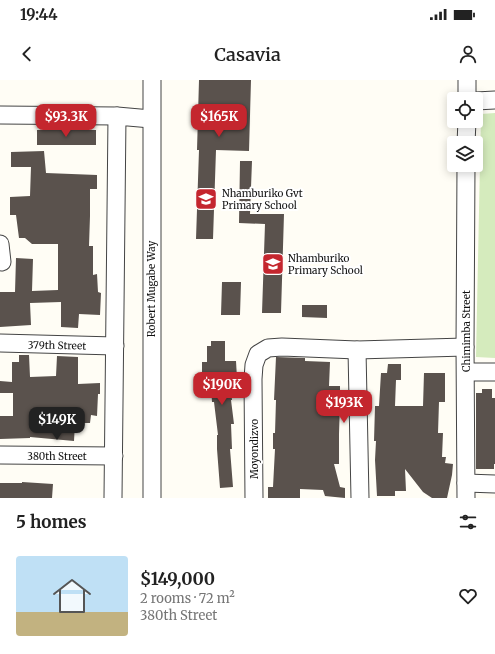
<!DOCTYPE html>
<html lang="en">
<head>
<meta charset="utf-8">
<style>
  body { margin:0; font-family:Merriweather,serif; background:#f6f6f6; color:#222; height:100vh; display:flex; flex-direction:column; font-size:15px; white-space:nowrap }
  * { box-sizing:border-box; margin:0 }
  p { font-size:13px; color:#767676 }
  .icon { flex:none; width:22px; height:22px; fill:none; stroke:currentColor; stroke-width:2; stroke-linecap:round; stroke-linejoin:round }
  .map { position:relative; height:418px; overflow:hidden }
  .details { display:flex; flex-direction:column; background:#fff; flex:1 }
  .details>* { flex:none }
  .buttons { position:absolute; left:447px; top:12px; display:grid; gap:8px }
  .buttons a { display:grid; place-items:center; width:36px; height:36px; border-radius:4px; background:#fff; box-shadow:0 2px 10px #0003; font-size:20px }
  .price { position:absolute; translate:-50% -34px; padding:0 9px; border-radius:8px; background:#c4262e; color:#fff; font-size:13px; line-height:26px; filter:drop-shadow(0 1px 2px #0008) }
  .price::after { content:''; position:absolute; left:50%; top:24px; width:12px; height:9px; margin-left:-6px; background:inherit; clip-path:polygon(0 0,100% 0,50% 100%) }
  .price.active { background:#222; color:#fff }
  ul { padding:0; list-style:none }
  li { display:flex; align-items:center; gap:12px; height:100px; padding:0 16px }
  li+li { border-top:1px solid #e0e0e0 }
  li span { display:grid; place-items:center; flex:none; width:112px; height:80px; border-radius:4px; color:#555 }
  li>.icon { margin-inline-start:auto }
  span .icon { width:48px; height:48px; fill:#fffc; stroke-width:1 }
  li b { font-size:17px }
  h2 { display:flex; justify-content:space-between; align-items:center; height:48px; padding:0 16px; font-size:17px }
  .status { display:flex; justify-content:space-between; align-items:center; height:28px; padding:0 20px; background:#fff; direction:ltr }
  .status svg { height:11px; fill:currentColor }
  header { display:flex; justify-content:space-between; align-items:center; height:52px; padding:0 16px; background:#fff; font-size:18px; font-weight:600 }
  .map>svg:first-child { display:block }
  .green { fill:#d5ebbd }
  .building { fill:#5a524d }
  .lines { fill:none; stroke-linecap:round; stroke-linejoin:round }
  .minor-casing { stroke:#444; stroke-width:19 }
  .minor { stroke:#fff; stroke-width:17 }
  .labels { text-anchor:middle; stroke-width:4; stroke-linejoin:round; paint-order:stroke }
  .poi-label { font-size:10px; fill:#111; stroke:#fff; text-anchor:start }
  .street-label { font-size:10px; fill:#111; stroke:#fff }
</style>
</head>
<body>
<div class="status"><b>19:44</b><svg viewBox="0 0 49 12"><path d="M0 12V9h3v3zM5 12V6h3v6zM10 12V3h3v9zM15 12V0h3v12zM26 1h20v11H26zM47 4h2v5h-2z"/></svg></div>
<header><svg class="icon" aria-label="back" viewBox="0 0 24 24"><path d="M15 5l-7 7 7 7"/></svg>Casavia<svg class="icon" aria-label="person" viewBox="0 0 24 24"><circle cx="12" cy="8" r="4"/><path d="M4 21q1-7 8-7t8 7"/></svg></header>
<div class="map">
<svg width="495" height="418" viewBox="0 0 495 418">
  <rect width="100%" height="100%" fill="#fffdf5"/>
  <path class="green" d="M495,33V278L476,277L481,34Z"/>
  <g class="building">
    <path d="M199,0H251L249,71L216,70L213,159H196L199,70H197Z"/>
    <rect x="37" y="50" width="59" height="15"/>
    <path d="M44,71L46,93L97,95V109H90V136L89,166H93V195L97,194L98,212L101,213L100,235L79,234L78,248L61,247V222L30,223L31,245L0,247V212H15L16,178L33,179L32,211L58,210V164H32L25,158H19L16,135H10V117L30,116L31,87H11V72Z"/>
    <path d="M240,81H252L250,134H284L281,233H262L265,144L239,143Z"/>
    <path d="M222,202H241L240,235H221Z"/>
    <path d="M302,225H327V238L302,237Z"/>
    <path d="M211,261H225V281H236L237,298H230L232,320H231L234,344H231L232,369H230L233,407L220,408L217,369V355H218L214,322H212L210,292H202V282H207V266H211Z"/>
    <path d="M19,275H29L30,297L56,296L57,276L78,277V304L100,303V314H98L97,336L91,335L90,343H75L74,361L30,357V358L0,359V336H13V313H0V301L12,302V282H19Z"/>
    <path d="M276,277L305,278V281L330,282L329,306H340V323L339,354V384H334L340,407L345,408V418L325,416L323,410L300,409V418H268V407H273L275,369H273V353H275L276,320H274Z"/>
    <path d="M388,284H401V300H396L395,326H423L424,293H445V322H439L438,353H443L442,377H446L445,383L453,384L452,395L447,418H432L423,412L405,389L406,411H395V416H377L375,380L376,361H374L375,326H379L381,293H387Z"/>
    <path d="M482,309H492V318H495V384H494V389H476V313H482Z"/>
    <path d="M22,402L53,404L52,418H0V403H22Z"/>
  </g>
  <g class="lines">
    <g class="minor-casing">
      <g id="minor">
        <path d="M152,0V418"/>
        <path d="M467,19V0"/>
        <path d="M476,21L495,20"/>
        <path d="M0,35L117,36"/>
        <path d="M466,63L467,41"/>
        <path d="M0,164L2,182"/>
        <path d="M0,263L115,266"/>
        <path d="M357,270L360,418"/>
        <path d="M466,292H495"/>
        <path d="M0,375L114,376"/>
        <path d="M466,403L495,404"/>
        <path d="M113,418L117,36L151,39"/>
        <path d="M254,418L253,299L254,285L258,274L268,268L282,267L357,270L465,267"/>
        <path d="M466,418L465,267L466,85"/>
      </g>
    </g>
    <use href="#minor" class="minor"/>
  </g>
  <defs>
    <g id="school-square" transform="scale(1.15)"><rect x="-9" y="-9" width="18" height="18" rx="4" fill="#c4262e" stroke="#fff"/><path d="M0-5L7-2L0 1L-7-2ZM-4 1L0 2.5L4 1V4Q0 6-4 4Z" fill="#fff"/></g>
  </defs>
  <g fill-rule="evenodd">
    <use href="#school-square" x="206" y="119"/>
    <use href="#school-square" x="273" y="184"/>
  </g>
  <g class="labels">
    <g class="poi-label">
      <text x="222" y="117">Nhamburiko Gvt<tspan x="222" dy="12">Primary School</tspan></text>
      <text x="288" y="182">Nhamburiko<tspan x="288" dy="12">Primary School</tspan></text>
    </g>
    <g class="street-label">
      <text transform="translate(151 209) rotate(-90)" y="4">Robert Mugabe Way</text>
      <text transform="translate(466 251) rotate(-90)" y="4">Chimimba Street</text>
      <text transform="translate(57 265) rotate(1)" y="4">379th Street</text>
      <text transform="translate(254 369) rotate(-90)" y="4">Moyondizvo</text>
      <text x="57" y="380">380th Street</text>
    </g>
  </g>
</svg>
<div class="buttons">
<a><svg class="icon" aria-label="locate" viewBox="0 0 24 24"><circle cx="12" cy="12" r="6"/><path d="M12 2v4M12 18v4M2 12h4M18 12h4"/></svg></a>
<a><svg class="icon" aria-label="layers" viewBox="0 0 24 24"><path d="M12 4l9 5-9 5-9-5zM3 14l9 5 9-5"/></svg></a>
</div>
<b class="price" style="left:66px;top:58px">$93.3K</b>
<b class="price" style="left:219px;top:58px">$165K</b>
<b class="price" style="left:222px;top:326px">$190K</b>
<b class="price" style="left:344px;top:344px">$193K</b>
<b class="price active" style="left:57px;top:361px">$149K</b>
</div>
<section class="details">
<h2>5 homes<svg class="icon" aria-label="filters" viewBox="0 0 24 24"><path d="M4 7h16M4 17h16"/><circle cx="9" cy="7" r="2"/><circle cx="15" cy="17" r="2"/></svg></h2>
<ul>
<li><span style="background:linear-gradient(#bfe0f5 70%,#c2b280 0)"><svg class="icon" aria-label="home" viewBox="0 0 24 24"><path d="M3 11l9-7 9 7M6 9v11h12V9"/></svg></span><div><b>$149,000</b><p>2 rooms · 72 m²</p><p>380th Street</p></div><svg class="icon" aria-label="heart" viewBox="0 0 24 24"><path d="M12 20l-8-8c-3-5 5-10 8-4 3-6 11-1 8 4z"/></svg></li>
</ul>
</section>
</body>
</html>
